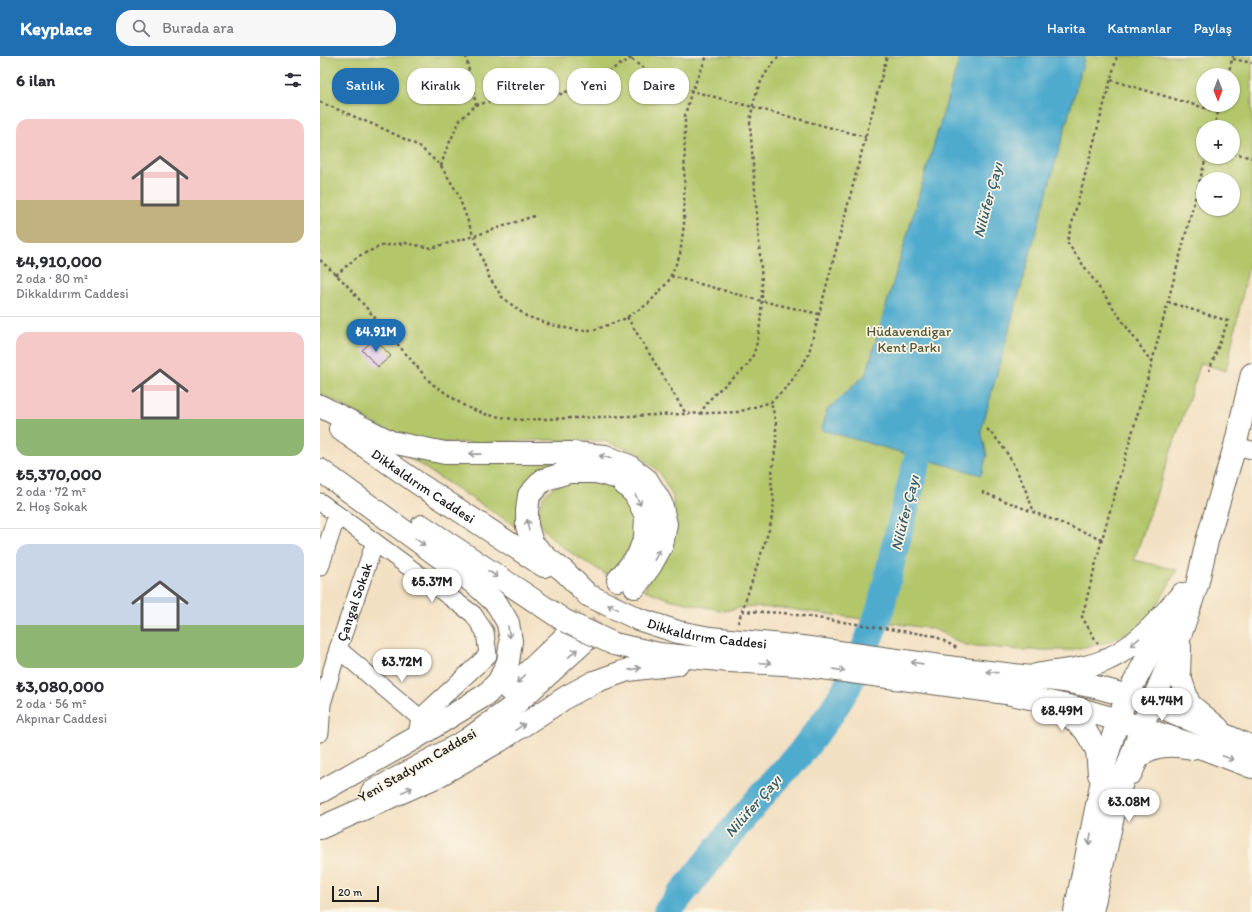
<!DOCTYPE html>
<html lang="tr">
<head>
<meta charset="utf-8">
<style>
  body { margin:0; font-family:Itim,sans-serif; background:#f7f7f7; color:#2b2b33; height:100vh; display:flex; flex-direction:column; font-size:15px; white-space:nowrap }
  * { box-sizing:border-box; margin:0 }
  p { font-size:13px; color:#7c7c81 }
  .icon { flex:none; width:22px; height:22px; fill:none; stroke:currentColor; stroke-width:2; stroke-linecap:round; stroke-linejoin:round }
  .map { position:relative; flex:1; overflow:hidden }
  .drawer { display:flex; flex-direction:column; background:#fff; width:320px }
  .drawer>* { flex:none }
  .guide { position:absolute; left:12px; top:12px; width:380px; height:36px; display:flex; gap:8px }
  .needle { width:26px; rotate:180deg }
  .tools { position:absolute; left:876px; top:12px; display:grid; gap:8px }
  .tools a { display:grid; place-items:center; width:44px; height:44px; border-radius:50%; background:#fff; box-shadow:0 1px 3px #0004; font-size:20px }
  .scale { position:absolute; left:12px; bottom:10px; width:47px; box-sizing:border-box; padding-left:4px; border:2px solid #1c1c1c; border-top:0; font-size:11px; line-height:14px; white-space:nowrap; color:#1c1c1c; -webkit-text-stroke:3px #fcf5e5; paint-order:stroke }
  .price { position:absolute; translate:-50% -34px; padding:0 9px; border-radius:14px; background:#fff; color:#222; font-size:13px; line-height:26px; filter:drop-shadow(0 1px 2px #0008) }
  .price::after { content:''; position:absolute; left:50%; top:24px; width:12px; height:9px; margin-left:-6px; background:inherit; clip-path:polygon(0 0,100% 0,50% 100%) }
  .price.active { background:#1f6fb2; color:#fff }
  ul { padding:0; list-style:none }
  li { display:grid; align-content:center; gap:8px; height:212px; padding:0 16px }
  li+li { border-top:1px solid #e1e1e2 }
  li span { display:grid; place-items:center; height:124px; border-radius:12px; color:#555 }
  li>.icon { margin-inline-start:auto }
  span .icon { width:72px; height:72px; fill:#fffc; stroke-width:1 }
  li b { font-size:17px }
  h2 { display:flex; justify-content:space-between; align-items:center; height:48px; padding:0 16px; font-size:17px }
  .pill { padding:0 14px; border-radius:16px; background:#fff; box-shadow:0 1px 3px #0004; font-size:14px; line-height:36px }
  .pill.active { background:#1f6fb2; color:#fff }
  header { display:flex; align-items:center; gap:24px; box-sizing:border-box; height:56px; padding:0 20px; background:#1f6fb2; color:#fff }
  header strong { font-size:19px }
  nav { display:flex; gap:22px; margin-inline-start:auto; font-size:14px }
  .search { width:280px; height:36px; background:#f7f7f7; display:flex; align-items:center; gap:10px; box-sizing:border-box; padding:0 14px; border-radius:16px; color:#7c7c81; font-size:15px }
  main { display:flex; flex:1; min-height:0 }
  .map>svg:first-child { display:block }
  .green { fill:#b3c66a; stroke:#687143; fill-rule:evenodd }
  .water { fill:#50abce; stroke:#366475 }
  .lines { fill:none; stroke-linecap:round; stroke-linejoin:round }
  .river { stroke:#50abce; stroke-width:28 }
  .building { fill:#d0afed }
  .primary-tunnel { stroke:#c7b9a1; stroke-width:22; stroke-dasharray:22 11; stroke-linecap:butt }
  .minor-casing { stroke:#676156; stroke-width:19 }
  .tertiary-casing { stroke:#676156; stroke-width:24 }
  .secondary-casing { stroke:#676156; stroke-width:24 }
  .primary-casing { stroke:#676156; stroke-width:24 }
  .path { stroke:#676156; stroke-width:2.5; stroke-dasharray:3 3; stroke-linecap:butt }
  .minor { stroke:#fff; stroke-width:17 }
  .tertiary { stroke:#fff; stroke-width:22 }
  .secondary { stroke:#fff; stroke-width:22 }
  .primary { stroke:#fff; stroke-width:22 }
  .primary-bridge-casing { stroke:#676156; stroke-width:24; stroke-linecap:butt }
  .primary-bridge { stroke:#fff; stroke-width:22 }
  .oneway { stroke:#999 }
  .labels { text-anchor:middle; stroke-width:3.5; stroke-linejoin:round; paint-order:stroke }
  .park-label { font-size:14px; fill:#515837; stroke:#fcf5e5 }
  .street-label { font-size:14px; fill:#1c1c1c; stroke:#fcf5e5 }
  .water-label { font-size:15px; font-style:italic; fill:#335c6c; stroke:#fcf5e5 }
</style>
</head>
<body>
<header>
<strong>Keyplace</strong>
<div class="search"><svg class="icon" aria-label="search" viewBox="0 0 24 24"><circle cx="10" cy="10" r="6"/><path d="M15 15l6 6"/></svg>Burada ara</div>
<nav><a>Harita</a><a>Katmanlar</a><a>Paylaş</a></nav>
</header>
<main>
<section class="drawer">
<h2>6 ilan<svg class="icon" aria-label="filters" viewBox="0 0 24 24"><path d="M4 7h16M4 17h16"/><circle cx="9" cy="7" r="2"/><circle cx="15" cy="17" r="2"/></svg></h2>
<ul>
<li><span style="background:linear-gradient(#f6c9c9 65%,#c2b280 0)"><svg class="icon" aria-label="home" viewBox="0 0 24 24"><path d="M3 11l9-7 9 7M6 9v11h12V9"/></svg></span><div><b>₺4,910,000</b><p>2 oda · 80 m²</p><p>Dikkaldırım Caddesi</p></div></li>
<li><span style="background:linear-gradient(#f6c9c9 70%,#8fb573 0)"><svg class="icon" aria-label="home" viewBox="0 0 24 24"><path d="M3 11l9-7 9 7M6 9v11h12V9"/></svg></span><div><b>₺5,370,000</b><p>2 oda · 72 m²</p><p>2. Hoş Sokak</p></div></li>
<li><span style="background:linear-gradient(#c9d6e8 65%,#8fb573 0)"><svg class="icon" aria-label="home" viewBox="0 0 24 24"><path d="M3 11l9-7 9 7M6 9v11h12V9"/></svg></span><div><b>₺3,080,000</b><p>2 oda · 56 m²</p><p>Akpınar Caddesi</p></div></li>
</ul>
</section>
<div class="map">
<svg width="932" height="856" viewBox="0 0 932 856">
  <rect width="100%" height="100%" fill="#fcf5e5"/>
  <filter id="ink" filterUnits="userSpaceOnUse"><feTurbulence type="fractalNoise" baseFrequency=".025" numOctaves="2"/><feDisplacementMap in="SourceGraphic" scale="8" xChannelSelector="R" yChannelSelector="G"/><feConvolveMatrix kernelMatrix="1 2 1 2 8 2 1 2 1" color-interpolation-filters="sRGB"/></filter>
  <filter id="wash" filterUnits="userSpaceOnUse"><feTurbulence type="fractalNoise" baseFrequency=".012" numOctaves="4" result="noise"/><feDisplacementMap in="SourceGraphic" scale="16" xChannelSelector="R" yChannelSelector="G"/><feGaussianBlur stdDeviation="0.9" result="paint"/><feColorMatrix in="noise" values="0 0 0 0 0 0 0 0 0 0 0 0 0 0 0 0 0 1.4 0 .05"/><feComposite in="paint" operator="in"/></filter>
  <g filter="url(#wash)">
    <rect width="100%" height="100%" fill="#f2e0c2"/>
    <g class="green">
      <path d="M0,0H932V195L906,315L881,307L814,504L857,514L834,555L817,573L788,586L751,594H703L645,589L614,573L463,552L424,551L404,555L348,543L325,534L353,466V441L340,417L317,396L284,385L230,384L155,387L111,386L74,379L0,337ZM883,19H913V49H883ZM883,71H913V101H883ZM883,123H913V153H883Z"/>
      <path d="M80,396L246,406L198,472Z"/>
      <path d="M247,426L287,427L302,436L317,461L314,485L289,520C268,507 241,493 225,475C219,468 217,457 220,449C225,434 233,431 247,426Z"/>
    </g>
    <path class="water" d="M640,0H765L661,375L667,399L661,419L502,374L507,354L546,318Z"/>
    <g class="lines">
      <path class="river" d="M347,856L406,782L449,731L480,698L511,657L526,633L539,607L560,554L567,526L573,498L608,363"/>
    </g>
    <g id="blocks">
      <path class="building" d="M55,283L71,300L58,311L42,294Z"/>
    </g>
  </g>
  <g filter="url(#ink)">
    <use href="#blocks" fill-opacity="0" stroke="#676156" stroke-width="1"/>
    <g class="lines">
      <g class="primary-tunnel">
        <path d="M249,577L298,524"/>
        <path d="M266,584L315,531"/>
      </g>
      <g class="minor-casing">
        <g id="minor">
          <path d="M915,390L932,394"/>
          <path d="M0,446L153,558L165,576L168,599L100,662"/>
          <path d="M0,511L17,459"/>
          <path d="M18,593L100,662L98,673"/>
          <path id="s1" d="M0,677L2,648L18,593L55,486"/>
        </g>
      </g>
      <g class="tertiary-casing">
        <g id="tertiary">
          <path d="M860,591L859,618L869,648L898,672"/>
          <path d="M716,619C738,615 769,613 788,603C819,589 840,563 862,538"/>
          <path d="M807,640L846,566"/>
          <path d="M832,647L860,580L877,529L887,485L915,390L932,318"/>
        </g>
      </g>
      <g class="secondary-casing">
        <g id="secondary">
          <path d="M725,649L745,656L765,674L777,694L779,718"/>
          <path d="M811,717C814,712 816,704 820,700C834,687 856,689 872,692"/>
          <path d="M755,856L787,700L798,664L807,640"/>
          <path d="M772,856L798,738L821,672L832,647"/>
        </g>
      </g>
      <g class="primary-casing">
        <g id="primary">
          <path d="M0,350L71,386L125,397H253L285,400L309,410L327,424L341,447L346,468L342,489L331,509L315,531"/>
          <path id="s2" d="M20,373L99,428L224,510"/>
          <path d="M0,414L124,504L160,532L177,548L188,567L191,585L188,606L179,625L167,638L97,681L0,736"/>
          <path d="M102,470L245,565"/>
          <path d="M268,539L244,515L228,503L212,487L207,470V455L209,439L223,424L249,416H276L298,422L315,438L326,460L325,481L318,500L298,524"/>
          <path id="s3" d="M318,563L358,576L390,582L482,591L635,612L744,625L780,632L832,647L932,691"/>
          <path d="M294,588L339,598L410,605L480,609L686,637L757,652L798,664L885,693L932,711"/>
          <path d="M189,634L249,577"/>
          <path d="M52,736L147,684L192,651L266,584"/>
          <path d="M0,772L116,721L179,685L248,640L274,626L308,614L357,608"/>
        </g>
      </g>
      <g class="path">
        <path d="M146,0L156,49"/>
        <path d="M307,0L330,17L372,35L546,81"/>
        <path d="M913,3L932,7"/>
        <path d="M908,19L913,0"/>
        <path d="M791,24L898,56"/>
        <path d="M0,46L66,74L99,90L121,110L137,136L169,221L182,241L206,260L231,269L256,274H274L304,263L328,248L348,226L360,199L364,168L365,59L371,37L387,0"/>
        <path d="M894,71L900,49"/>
        <path d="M913,97L932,102"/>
        <path d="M121,110L126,94L140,64L156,49L176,44L241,38L273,24L310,3L312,0"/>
        <path d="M0,204L25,227L111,327L146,351L168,359L199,364L418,356L451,346L468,330L488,300L567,0"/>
        <path d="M16,219L37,201L60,190L85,187L111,192L154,180L214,160"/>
        <path d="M351,220L442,245L499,258"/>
        <path d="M848,246L908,265L889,315"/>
        <path d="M307,261L366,358"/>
        <path d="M832,306L886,101"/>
        <path d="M380,358C385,350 390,342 397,336C405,328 423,316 429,307C441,288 442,249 442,226L430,68C433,40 440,21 459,0"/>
        <path d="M667,373C691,395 703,427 714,456"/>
        <path d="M662,436L782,483L832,307L747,186L797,0"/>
        <path d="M422,555L464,557L615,580L637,592L638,594"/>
        <path d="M418,567L450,471L454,447L451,425L456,387V367L451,346"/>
        <path d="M778,588L762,561L782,483"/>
      </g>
      <use href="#minor" class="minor"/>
      <use href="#tertiary" class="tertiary"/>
      <use href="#secondary" class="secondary"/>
      <use href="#primary" class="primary"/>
      <g class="primary-bridge-casing">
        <g id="primary-bridge">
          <path d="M268,539L318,563"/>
          <path d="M245,565L294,588"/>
        </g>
      </g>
      <use href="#primary-bridge" class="primary-bridge"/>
    </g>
    <defs><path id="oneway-shaft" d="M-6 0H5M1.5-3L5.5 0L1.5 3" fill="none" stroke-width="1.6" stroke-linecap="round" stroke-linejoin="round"/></defs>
    <g class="oneway">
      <use href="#oneway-shaft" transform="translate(155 398) rotate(-179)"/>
      <use href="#oneway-shaft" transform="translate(285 401) rotate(-166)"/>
      <use href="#oneway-shaft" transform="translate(318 444) rotate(64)"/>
      <use href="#oneway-shaft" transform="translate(208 469) rotate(-98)"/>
      <use href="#oneway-shaft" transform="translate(100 486) rotate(36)"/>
      <use href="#oneway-shaft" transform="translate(337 499) rotate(-62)"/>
      <use href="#oneway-shaft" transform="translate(173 518) rotate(33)"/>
      <use href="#oneway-shaft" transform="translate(293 551) rotate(-154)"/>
      <use href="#oneway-shaft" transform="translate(189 576) rotate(79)"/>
      <use href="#oneway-shaft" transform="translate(815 586) rotate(140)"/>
      <use href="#oneway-shaft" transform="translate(253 597) rotate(-43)"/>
      <use href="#oneway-shaft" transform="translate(445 607) rotate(3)"/>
      <use href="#oneway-shaft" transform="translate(597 607) rotate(-172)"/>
      <use href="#oneway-shaft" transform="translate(315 613) rotate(-8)"/>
      <use href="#oneway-shaft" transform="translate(519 614) rotate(8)"/>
      <use href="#oneway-shaft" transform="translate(672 616) rotate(-173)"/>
      <use href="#oneway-shaft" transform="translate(201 623) rotate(136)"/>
      <use href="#oneway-shaft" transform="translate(200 671) rotate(-34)"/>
      <use href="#oneway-shaft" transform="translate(908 702) rotate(21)"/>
      <use href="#oneway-shaft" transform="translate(87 734) rotate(-25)"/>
      <use href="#oneway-shaft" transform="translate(770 783) rotate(101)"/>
    </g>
  </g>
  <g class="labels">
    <g class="park-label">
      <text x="589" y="280">Hüdavendigar<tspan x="589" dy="16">Kent Parkı</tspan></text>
    </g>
    <g class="street-label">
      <text dy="5" stroke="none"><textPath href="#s2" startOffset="101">Dikkaldırım Caddesi</textPath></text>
      <text dy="5" stroke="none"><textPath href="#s1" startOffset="136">Çangal Sokak</textPath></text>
      <text dy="5" stroke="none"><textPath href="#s3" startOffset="71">Dikkaldırım Caddesi</textPath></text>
      <text transform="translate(97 709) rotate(-30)" y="5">Yeni Stadyum Caddesi</text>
    </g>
    <g class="water-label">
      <text transform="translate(668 144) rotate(-75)" y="5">Nilüfer Çayı</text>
      <text transform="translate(585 457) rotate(-76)" y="5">Nilüfer Çayı</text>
      <text transform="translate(433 750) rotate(-49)" y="5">Nilüfer Çayı</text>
    </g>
  </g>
</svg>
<div class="tools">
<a><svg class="needle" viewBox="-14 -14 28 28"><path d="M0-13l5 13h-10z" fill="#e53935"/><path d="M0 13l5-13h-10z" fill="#7c7c81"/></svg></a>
<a>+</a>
<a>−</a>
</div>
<div class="scale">20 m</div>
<b class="price active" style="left:56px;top:297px">₺4.91M</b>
<b class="price" style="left:112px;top:547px">₺5.37M</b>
<b class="price" style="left:82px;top:627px">₺3.72M</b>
<b class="price" style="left:842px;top:666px">₺4.74M</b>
<b class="price" style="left:742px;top:676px">₺8.49M</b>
<b class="price" style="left:809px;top:767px">₺3.08M</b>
<div class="guide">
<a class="pill active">Satılık</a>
<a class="pill">Kiralık</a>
<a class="pill">Filtreler</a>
<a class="pill">Yeni</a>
<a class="pill">Daire</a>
</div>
</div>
</main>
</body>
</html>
